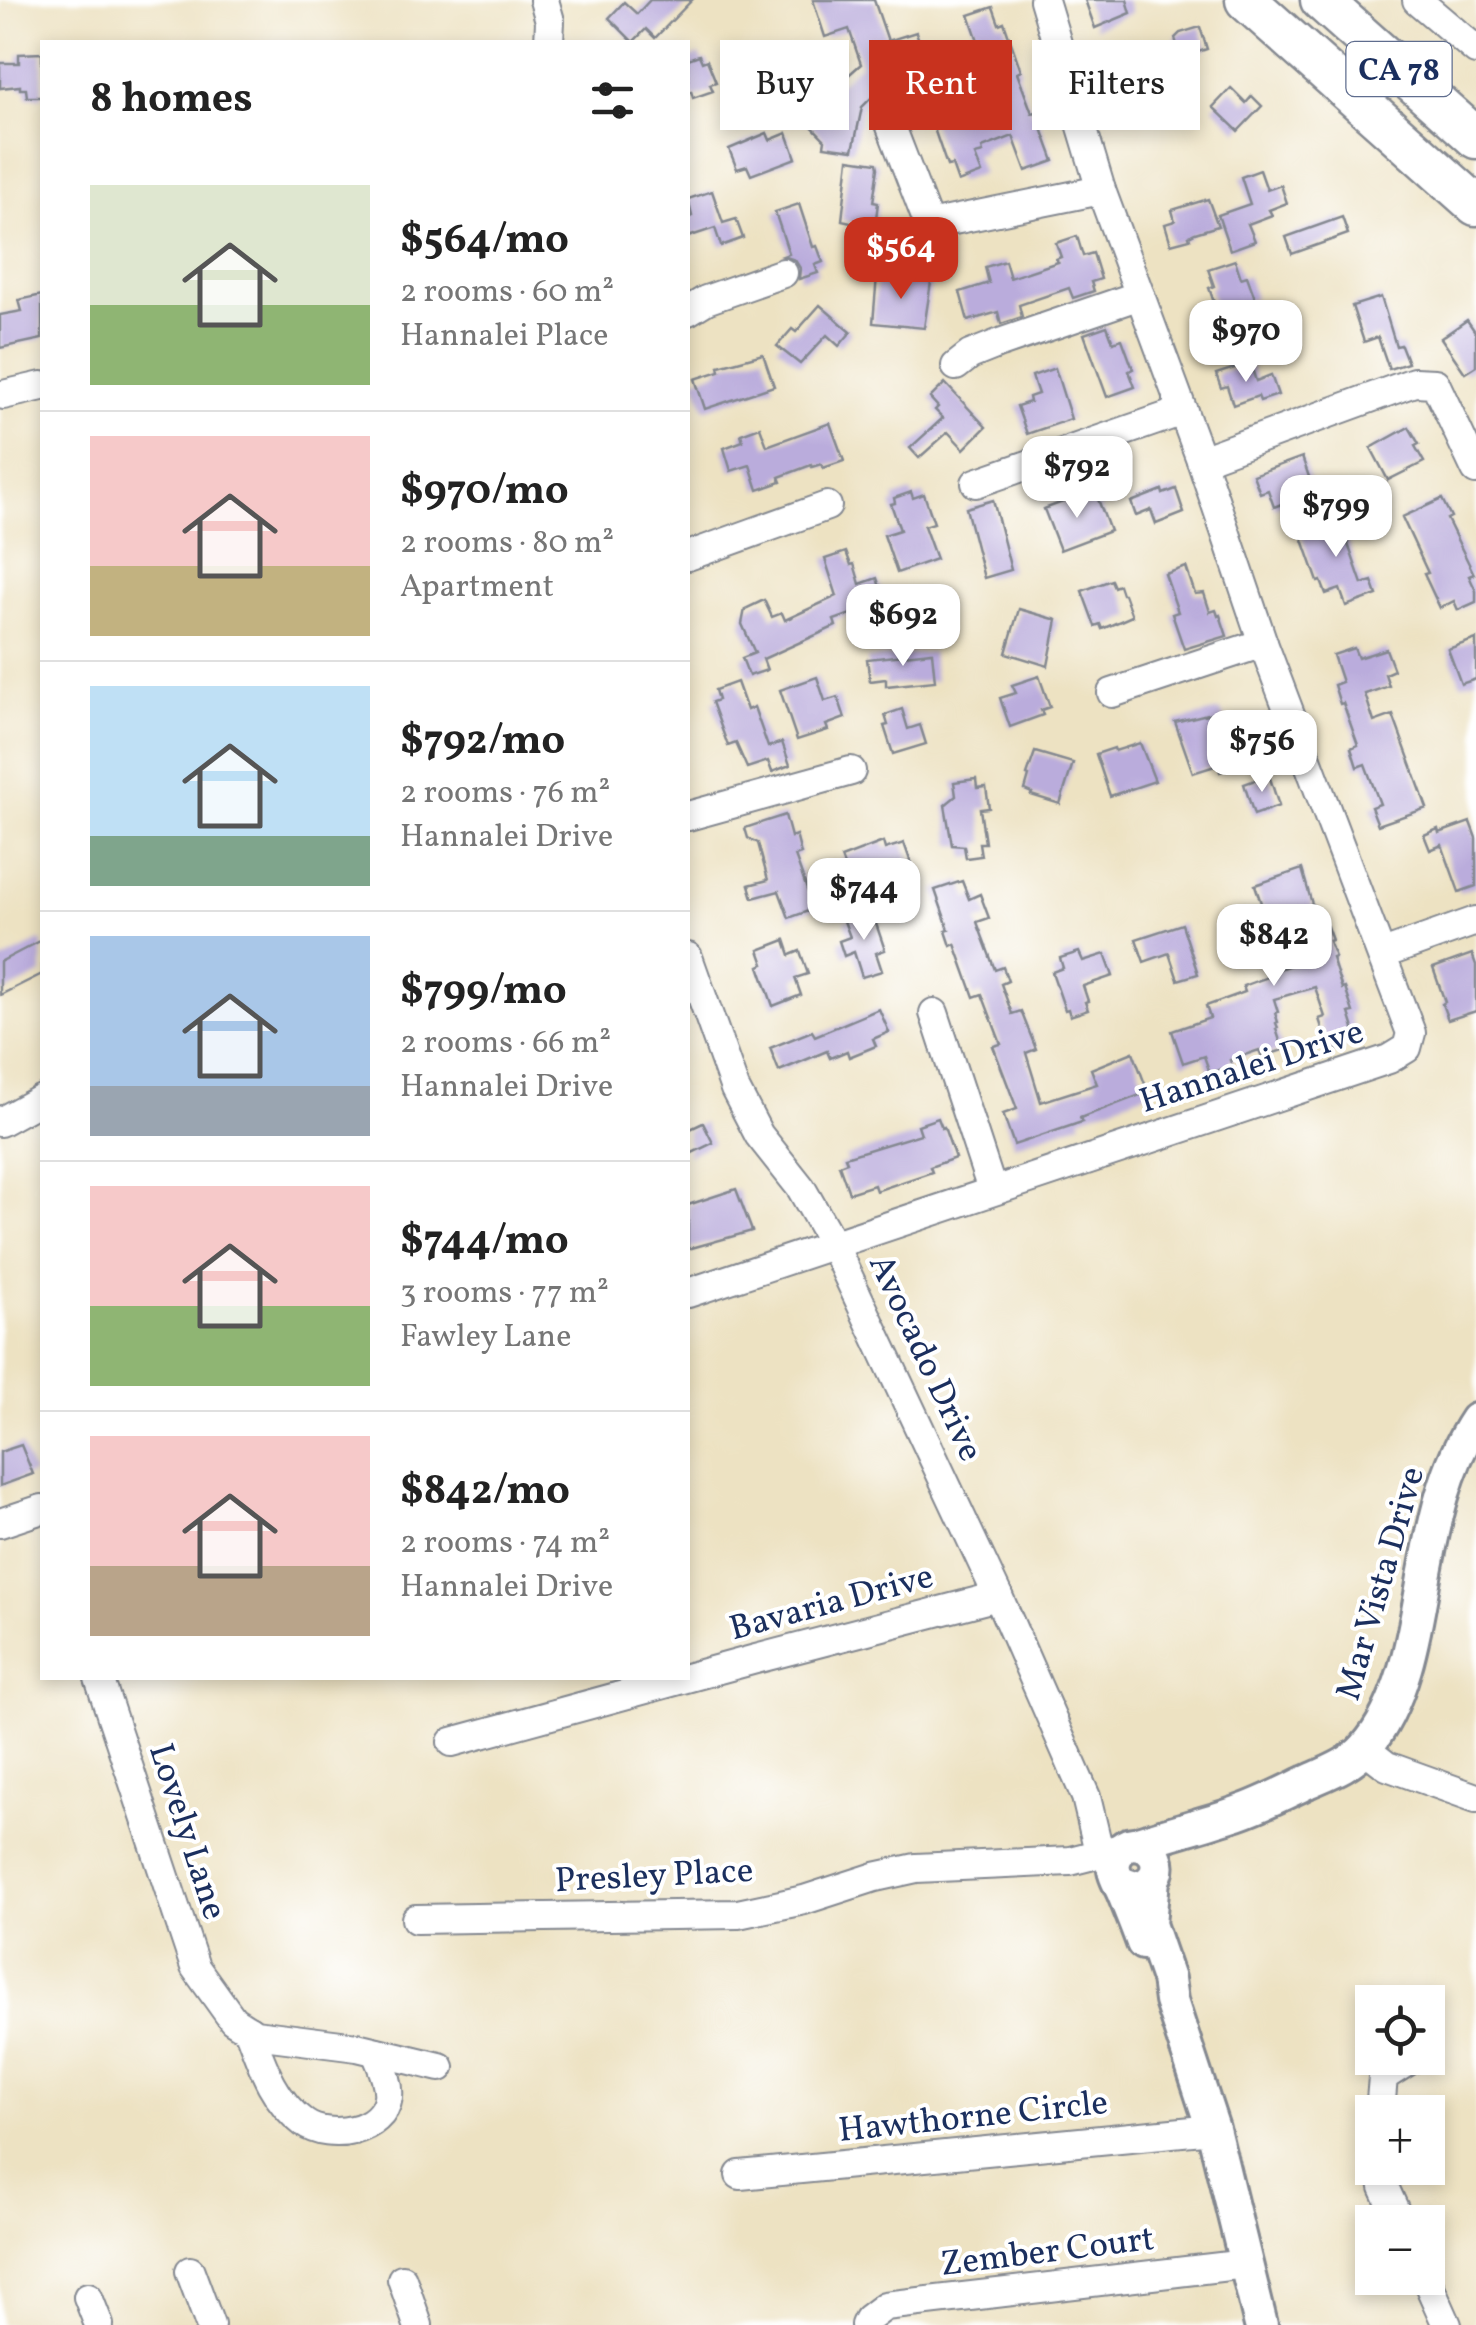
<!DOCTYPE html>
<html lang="en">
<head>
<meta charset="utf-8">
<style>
  body { margin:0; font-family:Vollkorn,serif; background:#f2f2f2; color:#222; height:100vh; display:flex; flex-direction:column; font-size:38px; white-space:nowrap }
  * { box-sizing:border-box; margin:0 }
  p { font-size:32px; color:#767676 }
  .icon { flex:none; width:55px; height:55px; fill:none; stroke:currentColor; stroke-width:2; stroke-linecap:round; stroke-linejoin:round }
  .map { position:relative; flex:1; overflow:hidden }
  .sheet { position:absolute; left:40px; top:40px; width:650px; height:1640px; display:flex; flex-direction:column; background:#fff; border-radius:0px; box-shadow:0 5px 15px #0003 }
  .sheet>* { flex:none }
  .top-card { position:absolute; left:720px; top:40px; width:605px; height:90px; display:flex; gap:20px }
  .tools { position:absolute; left:1355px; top:1985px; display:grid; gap:20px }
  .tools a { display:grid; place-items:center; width:90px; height:90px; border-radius:0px; background:#fff; box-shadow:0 5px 15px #0003; font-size:50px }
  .price { position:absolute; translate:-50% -85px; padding:0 22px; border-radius:20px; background:#fff; color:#222; font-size:32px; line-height:65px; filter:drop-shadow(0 2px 5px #0008) }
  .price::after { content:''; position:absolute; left:50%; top:60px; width:30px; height:22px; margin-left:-15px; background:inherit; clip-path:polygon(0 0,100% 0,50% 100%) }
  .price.active { background:#c8321e; color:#fff }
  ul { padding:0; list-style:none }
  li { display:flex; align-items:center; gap:30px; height:250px; padding:0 50px }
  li+li { border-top:2px solid #e0e0e0 }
  li span { display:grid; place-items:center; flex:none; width:280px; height:200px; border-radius:0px; color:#555 }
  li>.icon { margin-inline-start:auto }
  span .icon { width:120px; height:120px; fill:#fffc; stroke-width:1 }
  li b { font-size:42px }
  h2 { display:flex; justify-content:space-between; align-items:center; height:120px; padding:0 50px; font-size:42px }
  .chip { padding:0 35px; border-radius:0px; background:#fff; box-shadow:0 5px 15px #0003; font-size:35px; line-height:90px }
  .chip.active { background:#c8321e; color:#fff }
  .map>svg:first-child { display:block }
  .building { fill:#baacdc }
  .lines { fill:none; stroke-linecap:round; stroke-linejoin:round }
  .minor-casing { stroke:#848890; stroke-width:32 }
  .major-casing { stroke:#848890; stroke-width:38 }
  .highway-casing { stroke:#848890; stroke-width:45 }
  .minor { stroke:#fff; stroke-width:28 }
  .major { stroke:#fff; stroke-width:32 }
  .highway { stroke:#fff; stroke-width:40 }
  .labels { text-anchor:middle; stroke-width:8; stroke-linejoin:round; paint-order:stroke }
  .shield { fill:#fff; stroke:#5f6d8e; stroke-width:2.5 }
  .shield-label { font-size:32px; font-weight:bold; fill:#1b2f5e }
  .street-label { font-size:35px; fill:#1b2f5e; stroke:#fff }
</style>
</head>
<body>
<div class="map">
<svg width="1476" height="2325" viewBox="0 0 1476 2325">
  <rect width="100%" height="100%" fill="#fff"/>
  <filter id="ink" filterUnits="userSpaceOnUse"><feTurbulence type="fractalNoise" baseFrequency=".01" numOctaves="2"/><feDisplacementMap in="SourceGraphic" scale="20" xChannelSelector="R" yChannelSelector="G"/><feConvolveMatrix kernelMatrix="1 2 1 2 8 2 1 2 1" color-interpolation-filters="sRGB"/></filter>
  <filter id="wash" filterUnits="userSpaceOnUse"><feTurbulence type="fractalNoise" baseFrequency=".0048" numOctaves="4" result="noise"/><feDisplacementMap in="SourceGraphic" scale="40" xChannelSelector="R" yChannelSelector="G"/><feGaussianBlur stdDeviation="2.25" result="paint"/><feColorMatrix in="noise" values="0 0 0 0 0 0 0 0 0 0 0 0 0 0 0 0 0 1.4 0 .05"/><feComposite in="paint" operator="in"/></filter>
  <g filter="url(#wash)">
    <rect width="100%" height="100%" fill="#ede2c2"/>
    <g id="blocks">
      <g class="building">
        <path d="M650,0H692L655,38L646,29L633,42L609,18L624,2L637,14Z"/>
        <path d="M813,0H874L888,41L916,32L926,60L897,69L902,85L876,93L862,107L853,150L824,146L825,140L801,115L814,102L811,99L829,82L834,88L861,64L849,29L825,37Z"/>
        <path d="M1085,0H1127L1131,13L1095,28Z"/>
        <path d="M993,7L999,24L1004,22L1021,71L1017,73L1032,113L1036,112L1054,161L1026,171L1013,136L982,148L983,153L975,155L982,173L958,182L952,165L947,166L930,117L958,107L959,109L991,96L982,71L988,69L969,15Z"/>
        <path d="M1200,27L1207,49L1181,58L1175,38L1180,33Z"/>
        <path d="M42,53V97H27L26,89H20V86L0,88V63H19V54Z"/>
        <path d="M699,55L702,62L707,60L716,82L710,84L713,91L693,98L691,91L688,92V59Z"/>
        <path d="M1184,59L1191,78L1156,90L1150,94L1152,100L1129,108L1120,82Z"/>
        <path d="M1231,88L1246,103L1252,96L1262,106L1238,131L1213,107Z"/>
        <path d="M767,133L770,140L787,133L796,158L751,175L747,166L737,169L729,149Z"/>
        <path d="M849,159L877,163L878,168L873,202L878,203L875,226L881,246L860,252L851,222L842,220Z"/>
        <path d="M1260,170L1267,190L1281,185L1287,203L1269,210L1272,215L1248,224L1255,241L1230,250L1218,215L1250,204L1241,177Z"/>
        <path d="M712,191L723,223L736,219L743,238L721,246L715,228L688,237V218L692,216L688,199Z"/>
        <path d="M1208,199L1218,226L1195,233L1189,236L1190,239L1171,244L1165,224L1175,221L1172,210Z"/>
        <path d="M799,204L813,247L817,246L823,262L815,265L818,273L799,279L800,268L795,260L783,256L789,254L775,212Z"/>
        <path d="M1342,217L1348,234L1292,254L1286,237Z"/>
        <path d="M1077,236L1083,256L1093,253L1101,279L1091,282L1094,291L1073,298L1069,288L1019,305L1022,317L1001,324L998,312L968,321L960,292L989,283L985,267L1005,261L1010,278L1058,262L1056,259L1061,257L1056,243Z"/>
        <path d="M1235,260L1241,278L1247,276L1255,298L1245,302L1252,321L1210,337L1203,316L1217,311L1209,288L1214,286L1208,269Z"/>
        <path d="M877,276L931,282L924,328L873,323Z"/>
        <path d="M42,295V339L0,348V315L22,311L19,300Z"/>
        <path d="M1381,297L1396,346L1401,345L1408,363L1389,369L1378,337L1364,342L1352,306Z"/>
        <path d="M820,305L851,332L839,346L827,335L800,364L777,346L792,329L796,332Z"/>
        <path d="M1467,320L1476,333V366L1465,373L1441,338Z"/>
        <path d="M1107,326L1113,342L1122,339L1133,369L1129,371L1135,387L1107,397L1084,334Z"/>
        <path d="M763,354L774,386L705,409L695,379L720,371L719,366Z"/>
        <path d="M1250,363L1256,381L1271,375L1278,395L1260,401L1258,396L1233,405L1227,386L1221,388L1216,374Z"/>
        <path d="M1055,368L1071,419L1027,434L1017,406L1030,402L1029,397L1038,394L1032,376Z"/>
        <path d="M945,383L986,427L964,449L948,432L919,458L910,448L943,418L935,410L938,407L930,398Z"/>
        <path d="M830,423L844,461L823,468L821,464L812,467L811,465L779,477L781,482L758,490L750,465L731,471L724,448L743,441L741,434L760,427L767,446Z"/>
        <path d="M1409,427L1419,444L1415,446L1424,462L1388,480L1371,448Z"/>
        <path d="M1302,457L1314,491L1274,507L1268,490L1260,493L1253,475Z"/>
        <path d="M1176,489L1184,513L1156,524L1151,510L1136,516L1131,502L1162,490L1163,494Z"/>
        <path d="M911,492L913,498L924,494L934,523L924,526L936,559L897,573L884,535L900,530L891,504L895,503L894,498Z"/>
        <path d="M1096,494L1110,531L1060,550L1044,509L1079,496L1080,500Z"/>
        <path d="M1442,499L1451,517L1447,519L1474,574L1469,576L1476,591V602L1458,610L1454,601L1440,608L1424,574L1428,573L1402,517Z"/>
        <path d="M993,500L1011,570L984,578L966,508Z"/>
        <path d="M1328,508L1346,517L1342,527L1362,584L1372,581L1377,595L1346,606L1340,589L1326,594L1321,581L1318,582L1301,534L1318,529Z"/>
        <path d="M846,552L851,565L854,564L860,584L877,578L885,602L834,620L836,626L763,659L767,670L749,676L742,658L755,653L742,624L745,609L764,600L772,617L782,613L785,620L837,596L825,559Z"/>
        <path d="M1186,567L1195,594L1204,593L1210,612L1216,610L1218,616L1220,615L1227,636L1184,649L1172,614L1178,612L1165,574Z"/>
        <path d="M1111,580L1114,587L1119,585L1122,594H1124L1132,616L1102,629L1100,624L1095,626L1082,591Z"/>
        <path d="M1019,609L1057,620L1048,666L1006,653Z"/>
        <path d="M1476,639V679L1461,684L1448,649Z"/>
        <path d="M1354,648L1358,658L1386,649L1394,670L1385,674L1389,686L1365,694L1374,722L1393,715L1427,808L1378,825L1371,807L1380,804L1365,764L1357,767L1351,748L1358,745L1343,703L1340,704L1334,685L1342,682L1333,655Z"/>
        <path d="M932,652L935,681L886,686V679L870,681L867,659Z"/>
        <path d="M1039,676L1050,707L1041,710L1043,715L1010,727L1000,698L1016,693L1012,685Z"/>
        <path d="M817,677L825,701L838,697L845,718L826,725L828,730L797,740L780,690Z"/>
        <path d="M737,682L747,710L754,707L768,747L782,742L790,765L772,772L768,761L747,768L736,743L728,746L712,702L718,700L715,690Z"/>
        <path d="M902,709L908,729L920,725L926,744L893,754L884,726L888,725L885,715Z"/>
        <path d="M1219,711L1222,713L1234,749L1232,750L1237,766L1220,772L1218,765L1193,773L1175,722Z"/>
        <path d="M1140,743L1155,781L1110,796L1096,754L1114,748L1115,751Z"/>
        <path d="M1035,752L1073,763L1060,804L1031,795L1032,793L1025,790L1029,776L1027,775Z"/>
        <path d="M1269,775L1279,806L1254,815L1244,784Z"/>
        <path d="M976,779L977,788L986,787L989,808L980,809L985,843H979L981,856L966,858L964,846L952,845L945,805L956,796L954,782Z"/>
        <path d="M785,815L791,837L796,835L801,854L795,856L814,909L789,918L779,891L753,898L749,885L768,880L758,843L748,838L745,828Z"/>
        <path d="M1470,822L1476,838V886L1459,892L1442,845L1430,850L1424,835L1438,829L1439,833Z"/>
        <path d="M883,842L885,849L904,843L911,863L851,884L841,858Z"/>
        <path d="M1302,869L1316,918L1323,916L1332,940L1329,941L1335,957L1332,958L1342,989L1345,988L1353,1012L1349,1013L1355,1032L1345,1036L1348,1046L1330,1052L1319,1019L1325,1017L1315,987L1274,999L1278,1012L1275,1013L1278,1022L1276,1023L1278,1028L1276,1029L1283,1050L1262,1057L1259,1050L1230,1060L1232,1066L1210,1073L1204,1056L1183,1063L1172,1031L1210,1018L1206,1006L1245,992L1243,986L1268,977L1267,973L1294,964L1290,952L1301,948L1289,913L1267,921L1255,885Z"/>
        <path d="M962,881L969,899L980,894L989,918L977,922L995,970L1003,967L1008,981L1001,984L1012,1014L1021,1011L1036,1049L1026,1053L1041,1102L1097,1084L1091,1069L1133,1052L1148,1092L1080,1118L1082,1122L1014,1145L1003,1114L1017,1109L993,1046L1001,1044L982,994L974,997L955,944L951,946L946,931L949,930L935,890Z"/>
        <path d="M872,912L885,950L876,953L882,971L862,977L854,952L844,956L839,941L850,937L844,921Z"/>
        <path d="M1182,924L1198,974L1178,980L1169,953L1144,962L1136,939Z"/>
        <path d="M42,940V974L0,995V962Z"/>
        <path d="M785,940L790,955L800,951L808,974L795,978L801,995L773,1006L759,966L764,964L759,950Z"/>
        <path d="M1079,952L1083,961L1105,954L1113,976L1083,986L1088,1001L1085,1002L1088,1010L1070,1016L1068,1009L1065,1010L1052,972L1063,968L1060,958Z"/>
        <path d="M1472,954L1476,965V1011L1448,1020L1442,1004L1445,1002L1433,968Z"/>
        <path d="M879,1009L889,1032L873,1039L876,1046L849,1057L847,1051L830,1058L827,1051L779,1071L770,1048L812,1031L815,1036Z"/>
        <path d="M938,1118L942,1128L944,1127L955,1158L930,1167L932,1172L876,1191L874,1185L849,1193L839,1165L847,1162L845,1157L921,1134L918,1125Z"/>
        <path d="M703,1123L713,1143L688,1155V1130Z"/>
        <path d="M736,1189L752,1231L688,1249V1205Z"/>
        <path d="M21,1445L33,1474L0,1486V1452Z"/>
      </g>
    </g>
  </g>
  <g filter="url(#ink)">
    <use href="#blocks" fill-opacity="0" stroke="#848890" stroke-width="2.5"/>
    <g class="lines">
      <g class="minor-casing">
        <g id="minor">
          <path d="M544,0L550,21L549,42"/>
          <path d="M1417,0L1476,50"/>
          <path d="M890,124L929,225L1101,190"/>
          <path d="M688,311L706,300L783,273"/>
          <path d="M956,366L970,355L1000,343L1140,295"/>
          <path d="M3,395L42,386"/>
          <path d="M1201,460L1414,382L1435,383L1476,470"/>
          <path d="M976,483L1183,411"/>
          <path d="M688,556L827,506"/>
          <path d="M1112,693L1263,643"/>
          <path d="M688,816L851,771"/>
          <path d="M1383,954L1476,921"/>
          <path d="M688,957L735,1089L759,1135L801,1188L833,1244L998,1596L1086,1797L1096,1839L1101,1852L1113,1868"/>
          <path d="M934,1013L992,1190"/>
          <path d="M0,1122L42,1099"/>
          <path d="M688,1293L1389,1059L1407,1048L1411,1033L1263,643L1201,460L1101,190L1044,0"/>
          <path d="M0,1523L42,1509"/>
          <path d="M99,1678L195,1967L233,2020L255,2034L357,2047L440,2067"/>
          <path d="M452,1742L752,1660L998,1596"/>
          <path d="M1365,1749L1387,1766L1476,1798"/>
          <path d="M416,1919L738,1914L804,1900L875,1877L916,1868L1070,1861L1117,1849"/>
          <path d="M249,2030C262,2065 273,2100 304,2123C329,2141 383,2132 388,2097C390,2082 381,2066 376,2052"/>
          <path d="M1380,2112L1383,2077L1413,2058"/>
          <path d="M1381,2168L1384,2187L1400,2222"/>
          <path d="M740,2175L1213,2129"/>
          <path d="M190,2271L210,2325"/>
          <path d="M1426,2278L1447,2325"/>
          <path d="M402,2279L418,2325"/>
          <path d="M88,2297L99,2325"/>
          <path d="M865,2325L868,2319L885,2306L1246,2264"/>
        </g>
      </g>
      <g class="major-casing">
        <g id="major">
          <path d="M1135,1844C1169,1833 1204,1824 1237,1813C1261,1805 1284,1793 1307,1782C1327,1773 1350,1765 1365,1748C1403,1706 1415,1631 1424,1577C1434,1524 1445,1466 1476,1420"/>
          <path d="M1153,1879L1149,1924L1168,1979L1171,2001L1213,2129L1261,2325"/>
          <path d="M1119,1881C1144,1900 1171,1870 1150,1850C1145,1845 1136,1843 1128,1845C1118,1849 1112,1860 1114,1870C1115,1877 1120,1885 1123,1892C1130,1909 1137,1926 1143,1943"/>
        </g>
      </g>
      <g class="highway-casing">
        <g id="highway">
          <path d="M1246,0L1476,205"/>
          <path d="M1321,0L1476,138"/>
        </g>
      </g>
      <use href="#minor" class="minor"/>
      <use href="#major" class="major"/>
      <use href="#highway" class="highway"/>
    </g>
  </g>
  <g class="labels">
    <rect class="shield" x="1346.5" y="42" width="105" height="54" rx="8"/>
    <g class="shield-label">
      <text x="1399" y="80">CA 78</text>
    </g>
    <g class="street-label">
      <text transform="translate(1251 1065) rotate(-18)" y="12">Hannalei Drive</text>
      <text transform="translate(927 1357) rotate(65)" y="12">Avocado Drive</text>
      <text transform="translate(1379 1583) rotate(-74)" y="12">Mar Vista Drive</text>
      <text transform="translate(831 1601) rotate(-15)" y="12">Bavaria Drive</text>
      <text transform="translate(189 1831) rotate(72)" y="12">Lovely Lane</text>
      <text transform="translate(654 1874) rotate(-3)" y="12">Presley Place</text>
      <text transform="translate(973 2115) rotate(-6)" y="12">Hawthorne Circle</text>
      <text transform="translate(1047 2250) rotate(-7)" y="12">Zember Court</text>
    </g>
  </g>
</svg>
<div class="tools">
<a><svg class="icon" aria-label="locate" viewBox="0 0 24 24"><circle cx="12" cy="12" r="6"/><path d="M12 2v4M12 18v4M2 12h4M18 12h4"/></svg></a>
<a>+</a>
<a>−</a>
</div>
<b class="price active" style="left:901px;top:302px">$564</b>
<b class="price" style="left:1246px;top:385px">$970</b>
<b class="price" style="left:1077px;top:521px">$792</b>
<b class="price" style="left:1336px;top:560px">$799</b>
<b class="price" style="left:903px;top:669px">$692</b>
<b class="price" style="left:1262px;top:795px">$756</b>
<b class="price" style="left:864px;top:943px">$744</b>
<b class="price" style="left:1274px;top:989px">$842</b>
<div class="top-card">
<a class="chip">Buy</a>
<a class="chip active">Rent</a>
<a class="chip">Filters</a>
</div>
<section class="sheet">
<h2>8 homes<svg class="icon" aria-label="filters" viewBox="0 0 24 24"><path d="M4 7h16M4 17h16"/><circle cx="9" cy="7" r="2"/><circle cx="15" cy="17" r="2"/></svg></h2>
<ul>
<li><span style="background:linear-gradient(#dfe7d0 60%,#8fb573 0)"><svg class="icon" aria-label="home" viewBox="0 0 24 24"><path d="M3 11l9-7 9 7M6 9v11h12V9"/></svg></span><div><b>$564/mo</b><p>2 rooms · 60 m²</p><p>Hannalei Place</p></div></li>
<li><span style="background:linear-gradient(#f6c9c9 65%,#c2b280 0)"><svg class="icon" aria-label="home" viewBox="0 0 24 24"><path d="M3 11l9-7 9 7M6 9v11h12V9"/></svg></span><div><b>$970/mo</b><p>2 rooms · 80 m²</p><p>Apartment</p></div></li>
<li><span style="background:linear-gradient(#bfe0f5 75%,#7fa58c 0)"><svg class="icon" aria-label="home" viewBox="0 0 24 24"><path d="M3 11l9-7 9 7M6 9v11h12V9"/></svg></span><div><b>$792/mo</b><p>2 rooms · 76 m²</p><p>Hannalei Drive</p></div></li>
<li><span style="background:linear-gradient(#a9c7e8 75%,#9aa5b1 0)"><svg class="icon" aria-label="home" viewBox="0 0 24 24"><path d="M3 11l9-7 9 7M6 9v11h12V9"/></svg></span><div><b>$799/mo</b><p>2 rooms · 66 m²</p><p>Hannalei Drive</p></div></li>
<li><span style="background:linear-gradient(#f6c9c9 60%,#8fb573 0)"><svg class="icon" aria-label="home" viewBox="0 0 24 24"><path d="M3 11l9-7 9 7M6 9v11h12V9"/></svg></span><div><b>$744/mo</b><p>3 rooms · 77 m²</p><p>Fawley Lane</p></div></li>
<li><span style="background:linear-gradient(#f6c9c9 65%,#b9a48a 0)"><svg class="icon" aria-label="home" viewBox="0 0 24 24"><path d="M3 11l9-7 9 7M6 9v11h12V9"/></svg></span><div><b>$842/mo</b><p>2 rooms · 74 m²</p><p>Hannalei Drive</p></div></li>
</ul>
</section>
</div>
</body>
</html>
